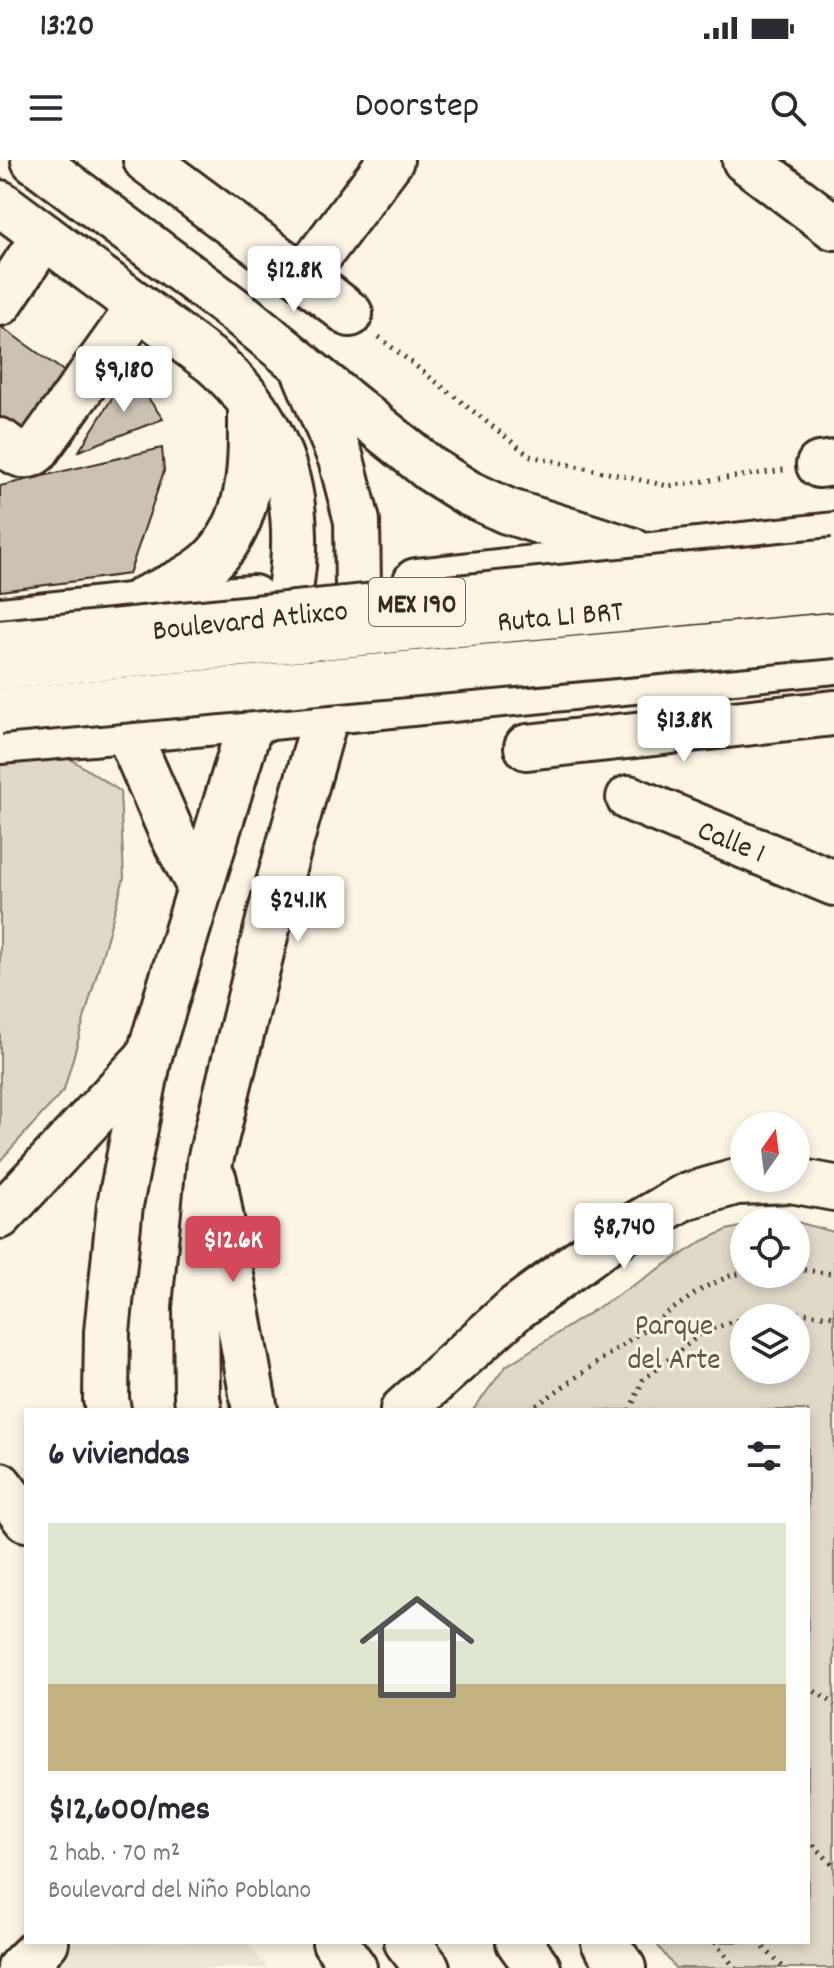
<!DOCTYPE html>
<html lang="es">
<head>
<meta charset="utf-8">
<style>
  body { margin:0; font-family:Dekko,sans-serif; background:#f2f2f3; color:#2b2b33; height:100vh; display:flex; flex-direction:column; font-size:30px; white-space:nowrap }
  * { box-sizing:border-box; margin:0 }
  p { font-size:26px; color:#7c7c81 }
  .icon { flex:none; width:44px; height:44px; fill:none; stroke:currentColor; stroke-width:2; stroke-linecap:round; stroke-linejoin:round }
  .map { position:relative; flex:1; overflow:hidden }
  .side { position:absolute; left:24px; top:1248px; width:786px; height:536px; display:flex; flex-direction:column; background:#fff; border-radius:0px; box-shadow:0 4px 12px #0003 }
  .side>* { flex:none }
  .needle { width:52px; rotate:14deg }
  .buttons { position:absolute; left:730px; top:952px; display:grid; gap:16px }
  .buttons a { display:grid; place-items:center; width:80px; height:80px; border-radius:50%; background:#fff; box-shadow:0 4px 12px #0003; font-size:40px }
  .price { position:absolute; translate:-50% -68px; padding:0 18px; border-radius:8px; background:#fff; color:#222; font-size:26px; line-height:52px; filter:drop-shadow(0 2px 4px #0008) }
  .price::after { content:''; position:absolute; left:50%; top:48px; width:24px; height:18px; margin-left:-12px; background:inherit; clip-path:polygon(0 0,100% 0,50% 100%) }
  .price.active { background:#d1495b; color:#fff }
  ul { padding:0; list-style:none }
  li { display:grid; align-content:center; gap:16px; height:424px; padding:0 24px }
  li span { display:grid; place-items:center; height:248px; border-radius:0px; color:#555 }
  li>.icon { margin-inline-start:auto }
  span .icon { width:144px; height:144px; fill:#fffc; stroke-width:1 }
  li b { font-size:34px }
  h2 { display:flex; justify-content:space-between; align-items:center; height:96px; padding:0 24px; font-size:34px }
  .status { display:flex; justify-content:space-between; align-items:center; height:56px; padding:0 40px; background:#fff; direction:ltr }
  .status svg { height:22px; fill:currentColor }
  header { display:flex; justify-content:space-between; align-items:center; height:104px; padding:0 24px; background:#fff; font-size:36px; font-weight:600 }
  .map>svg:first-child { display:block }
  .built { fill:#eee6d6 }
  .green { fill:#e0d8c8; stroke:#8e8173; stroke-width:2; fill-rule:evenodd }
  .building { fill:#ccc2b3; stroke:#3b2a1e; stroke-width:2 }
  .lines { fill:none; stroke-linecap:round; stroke-linejoin:round }
  .minor-casing { stroke:#3b2a1e; stroke-width:50 }
  .major-casing { stroke:#3b2a1e; stroke-width:50 }
  .path { stroke:#3b2a1e; stroke-width:5; stroke-dasharray:2 6; stroke-linecap:butt }
  .minor { stroke:#fcf5e5; stroke-width:44 }
  .major { stroke:#fcf5e5; stroke-width:44 }
  .minor-bridge-casing { stroke:#3b2a1e; stroke-width:50; stroke-linecap:butt }
  .major-bridge-casing { stroke:#3b2a1e; stroke-width:50; stroke-linecap:butt }
  .minor-bridge { stroke:#fcf5e5; stroke-width:44 }
  .major-bridge { stroke:#fcf5e5; stroke-width:44 }
  .labels { text-anchor:middle; stroke-width:6; stroke-linejoin:round; paint-order:stroke }
  .shield { fill:#fcf5e5; stroke:#75675a; stroke-width:2 }
  .shield-label { font-size:28px; font-weight:bold; fill:#3b2a1e }
  .street-label { font-size:30px; fill:#3b2a1e; stroke:#fcf5e5 }
  .park-label { font-size:30px; fill:#645648; stroke:#fcf5e5 }
</style>
</head>
<body>
<div class="status"><b>13:20</b><svg viewBox="0 0 49 12"><path d="M0 12V9h3v3zM5 12V6h3v6zM10 12V3h3v9zM15 12V0h3v12zM26 1h20v11H26zM47 4h2v5h-2z"/></svg></div>
<header><svg class="icon" aria-label="menu" viewBox="0 0 24 24"><path d="M4 6h16M4 12h16M4 18h16"/></svg>Doorstep<svg class="icon" aria-label="search" viewBox="0 0 24 24"><circle cx="10" cy="10" r="6"/><path d="M15 15l6 6"/></svg></header>
<div class="map">
<svg width="834" height="1808" viewBox="0 0 834 1808">
  <rect width="100%" height="100%" fill="#fcf5e5"/>
  <filter id="ink" filterUnits="userSpaceOnUse"><feTurbulence type="fractalNoise" baseFrequency=".0125" numOctaves="2"/><feDisplacementMap in="SourceGraphic" scale="16" xChannelSelector="R" yChannelSelector="G"/><feConvolveMatrix kernelMatrix="1 2 1 2 8 2 1 2 1" color-interpolation-filters="sRGB"/></filter>
  <g filter="url(#ink)">
    <path class="built" d="M63,1782H247L267,1808H36Z"/>
    <g class="green">
      <path d="M57,590L120,631L124,718L64,930L0,1001V595Z"/>
      <path d="M790,1062H797L834,1072V1808H675L655,1782H808V1250H473L506,1206L703,1081L727,1070L744,1066V1114H796V1062ZM744,1158H796V1210H744Z"/>
    </g>
    <g class="building">
      <path d="M0,166L72,217L26,282L0,264Z"/>
      <path d="M129,211L163,259L79,291Z"/>
      <path d="M162,288L164,311L129,414L0,431V326Z"/>
    </g>
    <g class="lines">
      <g class="minor-casing">
        <g id="minor">
          <path d="M146,0L303,117L350,154"/>
          <path d="M745,0L834,67"/>
          <path d="M303,117L391,0"/>
          <path d="M0,143L44,76"/>
          <path d="M0,281C12,289 23,302 36,291L139,147"/>
          <path d="M819,305L834,303"/>
          <path d="M527,587L834,553"/>
          <path d="M629,638L834,723"/>
          <path d="M214,1020L255,1250"/>
          <path d="M0,1056L149,896"/>
          <path d="M403,1250L516,1148L606,1082L684,1037L736,1022L791,1020L834,1028"/>
          <path d="M0,1325L26,1359"/>
          <path d="M335,1782L354,1808"/>
          <path d="M604,1782L623,1808"/>
          <path d="M20,1808L46,1782"/>
        </g>
      </g>
      <g class="major-casing">
        <g id="major">
          <path d="M34,0L244,157L302,205L341,299L357,361L358,428L327,551L272,748L210,1001L196,1148L197,1237L199,1250"/>
          <path d="M0,43L213,202C285,265 305,344 289,436L149,896L120,1045L107,1172L106,1239L108,1250"/>
          <path d="M305,208L430,309L468,333L507,351L631,390"/>
          <path d="M416,421L834,375"/>
          <path d="M144,439C166,429 190,419 209,403C254,362 251,301 251,246"/>
          <path d="M0,460L128,446L253,438"/>
          <path d="M127,570L173,676L200,727"/>
          <path d="M0,581L251,559L834,501"/>
          <path d="M407,1782L427,1808"/>
          <path d="M519,1782L538,1808"/>
        </g>
      </g>
      <g class="path">
        <path d="M379,177L530,296L668,326L784,310"/>
        <path d="M796,1109L834,1114"/>
        <path d="M530,1250L703,1128L732,1115L744,1113"/>
        <path d="M630,1250L643,1220L703,1172L767,1150L834,1156"/>
        <path d="M808,1527L830,1541L834,1546"/>
        <path d="M808,1679L834,1706"/>
        <path d="M715,1782L735,1808"/>
        <path d="M758,1782L784,1808"/>
      </g>
      <use href="#minor" class="minor"/>
      <use href="#major" class="major"/>
      <g class="minor-bridge-casing">
        <path id="minor-bridge" d="M0,507L834,429"/>
      </g>
      <g class="major-bridge-casing">
        <g id="major-bridge">
          <path d="M0,483L834,401"/>
          <path d="M0,551L834,475"/>
        </g>
      </g>
      <use href="#minor-bridge" class="minor-bridge"/>
      <use href="#major-bridge" class="major-bridge"/>
    </g>
  </g>
  <g class="labels">
    <rect class="shield" x="369" y="418" width="96" height="48" rx="6"/>
    <g class="shield-label">
      <text x="417" y="452">MEX 190</text>
    </g>
    <g class="street-label">
      <text transform="translate(560 455) rotate(-5)" y="10">Ruta L1 BRT</text>
      <text transform="translate(250 459) rotate(-6)" y="10">Boulevard Atlixco</text>
      <text transform="translate(732 680) rotate(22)" y="10">Calle 1</text>
    </g>
    <g class="park-label">
      <text x="674" y="1174">Parque<tspan x="674" dy="34">del Arte</tspan></text>
    </g>
  </g>
</svg>
<div class="buttons">
<a><svg class="needle" viewBox="-14 -14 28 28"><path d="M0-13l5 13h-10z" fill="#e53935"/><path d="M0 13l5-13h-10z" fill="#7c7c81"/></svg></a>
<a><svg class="icon" aria-label="locate" viewBox="0 0 24 24"><circle cx="12" cy="12" r="6"/><path d="M12 2v4M12 18v4M2 12h4M18 12h4"/></svg></a>
<a><svg class="icon" aria-label="layers" viewBox="0 0 24 24"><path d="M12 4l9 5-9 5-9-5zM3 14l9 5 9-5"/></svg></a>
</div>
<b class="price" style="left:294px;top:154px">$12.8K</b>
<b class="price" style="left:124px;top:254px">$9,180</b>
<b class="price" style="left:684px;top:604px">$13.8K</b>
<b class="price" style="left:298px;top:784px">$24.1K</b>
<b class="price" style="left:624px;top:1111px">$8,740</b>
<b class="price active" style="left:233px;top:1124px">$12.6K</b>
<section class="side">
<h2>6 viviendas<svg class="icon" aria-label="filters" viewBox="0 0 24 24"><path d="M4 7h16M4 17h16"/><circle cx="9" cy="7" r="2"/><circle cx="15" cy="17" r="2"/></svg></h2>
<ul>
<li><span style="background:linear-gradient(#dfe7d0 65%,#c2b280 0)"><svg class="icon" aria-label="home" viewBox="0 0 24 24"><path d="M3 11l9-7 9 7M6 9v11h12V9"/></svg></span><div><b>$12,600/mes</b><p>2 hab. · 70 m²</p><p>Boulevard del Niño Poblano</p></div></li>
</ul>
</section>
</div>
</body>
</html>
